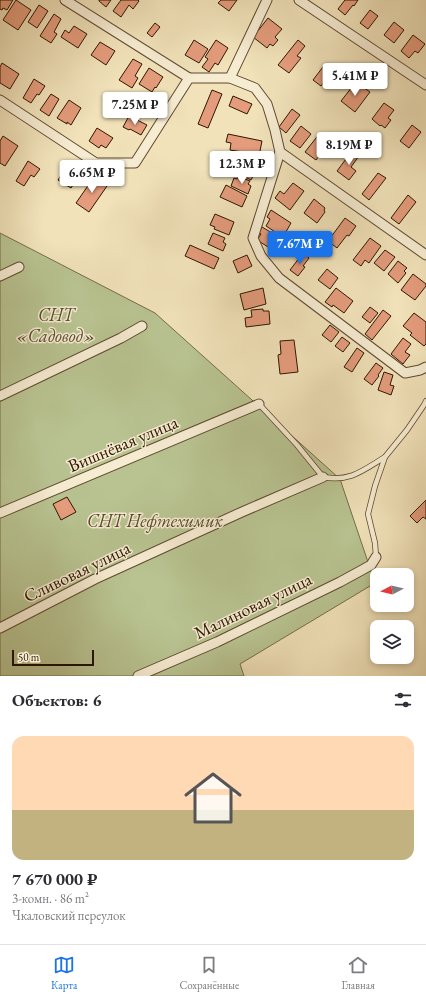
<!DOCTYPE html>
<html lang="ru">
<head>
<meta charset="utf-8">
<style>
  body { margin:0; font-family:"EB Garamond",serif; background:#f7f7f7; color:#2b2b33; height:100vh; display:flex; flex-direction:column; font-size:15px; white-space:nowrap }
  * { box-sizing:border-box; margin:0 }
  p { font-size:13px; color:#7c7c81 }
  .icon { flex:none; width:22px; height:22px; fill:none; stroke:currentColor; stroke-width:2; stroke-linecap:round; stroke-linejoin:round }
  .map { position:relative; height:676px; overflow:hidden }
  .side { display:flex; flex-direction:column; background:#fff; flex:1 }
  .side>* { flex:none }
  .needle { width:26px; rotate:263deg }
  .buttons { position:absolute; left:370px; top:568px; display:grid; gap:8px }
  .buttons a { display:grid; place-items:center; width:44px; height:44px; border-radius:8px; background:#fff; box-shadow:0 2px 6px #0003; font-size:20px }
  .scale { position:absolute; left:12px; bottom:10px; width:82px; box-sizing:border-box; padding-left:4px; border:2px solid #2f1600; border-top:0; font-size:11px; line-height:14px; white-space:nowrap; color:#2f1600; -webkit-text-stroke:3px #f6ecd2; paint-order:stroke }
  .price { position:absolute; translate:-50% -34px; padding:0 9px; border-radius:4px; background:#fff; color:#222; font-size:13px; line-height:26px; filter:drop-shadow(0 1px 2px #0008) }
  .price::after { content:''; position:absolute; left:50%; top:24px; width:12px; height:9px; margin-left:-6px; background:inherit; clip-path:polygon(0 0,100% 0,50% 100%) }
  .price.active { background:#1a73e8; color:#fff }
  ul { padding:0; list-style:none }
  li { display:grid; align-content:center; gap:8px; height:212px; padding:0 12px }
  li span { display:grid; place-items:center; height:124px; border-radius:12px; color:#555 }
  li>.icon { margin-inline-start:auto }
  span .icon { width:72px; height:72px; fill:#fffc; stroke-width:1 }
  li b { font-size:17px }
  h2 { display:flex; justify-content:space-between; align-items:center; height:48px; padding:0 12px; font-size:17px }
  .tabs { display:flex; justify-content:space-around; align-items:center; height:56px; border-top:1px solid #e1e1e2; background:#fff; font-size:11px; color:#7c7c81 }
  .tabs a { display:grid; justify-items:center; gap:2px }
  .tabs .active { color:#1a73e8 }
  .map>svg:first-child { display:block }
  .green { fill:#b8c391; stroke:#746c48 }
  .building { fill:#e49c7c; stroke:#2f1600 }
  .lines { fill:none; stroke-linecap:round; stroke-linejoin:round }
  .lane-casing { stroke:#60492e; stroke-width:6 }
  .street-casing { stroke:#60492e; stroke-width:11 }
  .lane { stroke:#f6ecd2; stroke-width:4.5 }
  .street { stroke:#f6ecd2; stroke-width:9 }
  .labels { text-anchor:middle; stroke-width:3; stroke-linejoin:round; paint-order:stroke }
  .park-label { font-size:18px; font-style:italic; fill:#584a2c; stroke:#f6ecd2 }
  .street-label { font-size:18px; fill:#2f1600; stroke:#f6ecd2 }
</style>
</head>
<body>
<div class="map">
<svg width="426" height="676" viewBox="0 0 426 676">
  <rect width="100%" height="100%" fill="#f1e2ba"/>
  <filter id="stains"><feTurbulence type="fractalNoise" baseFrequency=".005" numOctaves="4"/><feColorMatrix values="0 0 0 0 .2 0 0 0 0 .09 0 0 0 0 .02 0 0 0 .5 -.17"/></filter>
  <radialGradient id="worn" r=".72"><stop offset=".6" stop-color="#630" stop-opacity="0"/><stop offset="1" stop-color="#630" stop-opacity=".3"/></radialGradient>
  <path class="green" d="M0,233L155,313L340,479L375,583L240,664L244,676H0Z"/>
  <g class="building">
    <path d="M0,0H13L7,10L3,8L2,10L0,9Z"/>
    <path d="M16,0L31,10L18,30L3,20Z"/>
    <path d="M99,0H111L106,7L99,1Z"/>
    <path d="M121,0H138L139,1L133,9L129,5L121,17L113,11Z"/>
    <path d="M221,0H237L229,11L218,3Z"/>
    <path d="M345,0H358L354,6L353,5L345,15L338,9Z"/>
    <path d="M39,5L48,11L37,28L28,22Z"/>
    <path d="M370,10L378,16L368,29L360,23Z"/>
    <path d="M54,14L61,19L54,32L57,34L51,43L40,36Z"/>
    <path d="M268,18L282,29L275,37L278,40L273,46L270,44L267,48L253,37Z"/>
    <path d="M394,22L404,30L394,43L384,35Z"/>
    <path d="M155,23L160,27L152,37L147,33Z"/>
    <path d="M74,26L87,34L78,48L61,37L65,30L69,33Z"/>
    <path d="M413,35L425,44L418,53L415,51L409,58L401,51Z"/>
    <path d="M194,40L208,49L199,63L185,55Z"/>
    <path d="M216,40L228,48L218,65L215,63L209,72L202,67L208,59L205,57Z"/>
    <path d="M298,40L305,46L297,56L301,58L289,73L278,65Z"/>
    <path d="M100,42L115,51L106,65L91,55Z"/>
    <path d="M133,59L142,64L135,76L138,78L132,88L119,80Z"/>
    <path d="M2,63L19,74L10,89L0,83V67Z"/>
    <path d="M326,63L334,69L321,86L313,80Z"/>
    <path d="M149,68L163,77L156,88L155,87L152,92L139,84Z"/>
    <path d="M34,79L45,86L39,95L37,94L31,103L23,98Z"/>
    <path d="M356,82L370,92L355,112L341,101Z"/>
    <path d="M212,90L222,94L208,128L198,124Z"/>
    <path d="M51,94L59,99L49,116L40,110Z"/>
    <path d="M233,96L252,104L247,114L229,106Z"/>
    <path d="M69,100L81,108L71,125L67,122V124L57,118Z"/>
    <path d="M384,103L394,110L388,118L391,120L385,128L381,125L380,126L372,119Z"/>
    <path d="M292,109L300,115L286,133L279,127Z"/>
    <path d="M129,116L147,125L141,135L130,129L129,130L123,127Z"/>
    <path d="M412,125L421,132L409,148L400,141Z"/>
    <path d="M301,126L311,134L300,148L290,141Z"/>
    <path d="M97,128L113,138L106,148L101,145L99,148L89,141Z"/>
    <path d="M320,133L327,139L323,144L326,147L316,160L305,152Z"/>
    <path d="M228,134L262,141L258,161L241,158L243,152L230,150L231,143L226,142Z"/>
    <path d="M3,136L18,146L5,166L0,163V141Z"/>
    <path d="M352,151L359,156L351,167L356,171L349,180L337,171Z"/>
    <path d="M28,161L40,169L34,177L31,175L24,186L16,181Z"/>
    <path d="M242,163L256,170L251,180L237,173Z"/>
    <path d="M66,167L79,176L71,188L58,180Z"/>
    <path d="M378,173L386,178L369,200L362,194Z"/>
    <path d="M238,176L250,181L248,184L251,186L248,194L231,186L234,178L237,179Z"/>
    <path d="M94,177L107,186L89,212L76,203Z"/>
    <path d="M293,183L304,191L290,210L275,198L280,191L284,194Z"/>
    <path d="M226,185L247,196L242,207L220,197Z"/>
    <path d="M408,195L416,202L399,224L391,218Z"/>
    <path d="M314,199L325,208L324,210L325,212L317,223L304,213Z"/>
    <path d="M271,210L291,223L283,237L266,226L270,219L267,217Z"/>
    <path d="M215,214L234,222L229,235L214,229L215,227L210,225Z"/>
    <path d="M345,218L356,226L349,236L347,235L337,248L328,241Z"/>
    <path d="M262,227L284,240L276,252L257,240L261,234L259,233Z"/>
    <path d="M213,233L225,238L223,242L226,244L223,251L208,244Z"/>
    <path d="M370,238L381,246L369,263L365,260L361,266L353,260Z"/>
    <path d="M190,245L219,258L214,269L185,256Z"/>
    <path d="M385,250L395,257L384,271L374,263Z"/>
    <path d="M303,253L309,258L303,266L305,267L298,276L290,270Z"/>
    <path d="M247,255L252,266L238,273L233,261Z"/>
    <path d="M398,261L407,268L404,271L406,273L398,283L388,274Z"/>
    <path d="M327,269L338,278L330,289L318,280Z"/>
    <path d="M413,274L426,284V286L415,300L401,290Z"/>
    <path d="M263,288L266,304L244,310L240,294Z"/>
    <path d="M336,288L353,301L344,313L333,305L332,307L325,302Z"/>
    <path d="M370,307L378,313L370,323L362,317Z"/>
    <path d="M263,309V311H269L270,324L246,327L245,318L252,317L251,310Z"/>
    <path d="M383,310L391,316L372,340L365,334Z"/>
    <path d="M414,313L426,322V344L424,346L410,335L412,333L403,326Z"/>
    <path d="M330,325L339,332L331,342L322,335Z"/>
    <path d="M342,337L350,343L343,352L335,346Z"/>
    <path d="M403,338L411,344L405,352L410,355L403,364L391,354Z"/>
    <path d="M294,340L298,372L280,374L278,355L281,354L280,341Z"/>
    <path d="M357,348L364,353L352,372L344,367Z"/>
    <path d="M376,363L383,368L378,375L379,376L372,385L364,379Z"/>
    <path d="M384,372L393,375L390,385L394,386L391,395L378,390Z"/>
    <path d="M67,497L76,512L61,520L53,504Z"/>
    <path d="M426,500V519L423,517L417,523L410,516Z"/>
  </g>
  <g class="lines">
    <g class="lane-casing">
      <g id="lane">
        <path d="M259,404L297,445L323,477C350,482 362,471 385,457"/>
        <path d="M376,557L375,543L368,514L375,486L385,457L407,430L424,405L426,401"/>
      </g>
    </g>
    <g class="street-casing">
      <g id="street">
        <path d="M299,0L426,85"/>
        <path d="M189,78H230L267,0"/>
        <path d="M230,78L255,88L267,104L275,130L280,152L253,238L261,256L279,278L405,373L420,370L426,367"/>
        <path d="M0,100L96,163H135L189,78L65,0"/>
        <path d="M280,152L426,255"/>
        <path d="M0,276L19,267"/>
        <path d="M0,396L121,338L142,326"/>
        <path d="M0,513L259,404"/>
        <path d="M0,628L95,579L242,512L323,477"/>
        <path d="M138,676L217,642L340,582L362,570L371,565L376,557"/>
      </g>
    </g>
    <use href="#lane" class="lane"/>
    <use href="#street" class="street"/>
  </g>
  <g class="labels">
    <g class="park-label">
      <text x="56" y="321">СНТ<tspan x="56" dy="21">«Садовод»</tspan></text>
      <text x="155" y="527">СНТ Нефтехимик</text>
    </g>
    <g class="street-label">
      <text transform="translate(123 444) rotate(-23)" y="6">Вишнёвая улица</text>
      <text transform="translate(77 572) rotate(-26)" y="6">Сливовая улица</text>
      <text transform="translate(253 606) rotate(-26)" y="6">Малиновая улица</text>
    </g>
  </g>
  <rect width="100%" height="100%" filter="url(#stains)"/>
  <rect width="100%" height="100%" fill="url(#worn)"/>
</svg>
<div class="buttons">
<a><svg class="needle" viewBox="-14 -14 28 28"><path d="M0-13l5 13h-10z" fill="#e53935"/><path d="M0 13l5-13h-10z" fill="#7c7c81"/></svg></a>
<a><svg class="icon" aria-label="layers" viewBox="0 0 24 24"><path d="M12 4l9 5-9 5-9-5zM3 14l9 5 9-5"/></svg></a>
</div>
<div class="scale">50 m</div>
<b class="price" style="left:355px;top:97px">5.41M ₽</b>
<b class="price" style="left:135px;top:126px">7.25M ₽</b>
<b class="price" style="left:349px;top:166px">8.19M ₽</b>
<b class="price" style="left:242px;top:185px">12.3M ₽</b>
<b class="price" style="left:92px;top:194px">6.65M ₽</b>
<b class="price active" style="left:300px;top:265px">7.67M ₽</b>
</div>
<section class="side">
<h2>Объектов: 6<svg class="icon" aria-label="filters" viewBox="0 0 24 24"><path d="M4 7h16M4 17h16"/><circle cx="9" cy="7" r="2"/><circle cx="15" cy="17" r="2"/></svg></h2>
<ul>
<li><span style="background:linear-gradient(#ffd9b3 60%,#c2b280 0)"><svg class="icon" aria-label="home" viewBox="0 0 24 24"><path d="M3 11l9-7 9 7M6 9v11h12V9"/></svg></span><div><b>7 670 000 ₽</b><p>3-комн. · 86 m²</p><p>Чкаловский переулок</p></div></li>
</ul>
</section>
<nav class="tabs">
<a class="active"><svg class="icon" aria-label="map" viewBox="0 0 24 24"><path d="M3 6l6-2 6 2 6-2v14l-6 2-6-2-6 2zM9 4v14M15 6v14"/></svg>Карта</a>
<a><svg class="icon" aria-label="saved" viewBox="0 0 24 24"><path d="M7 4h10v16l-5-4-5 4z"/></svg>Сохранённые</a>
<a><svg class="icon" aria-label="home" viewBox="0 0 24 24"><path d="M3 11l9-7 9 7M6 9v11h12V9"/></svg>Главная</a>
</nav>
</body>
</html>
